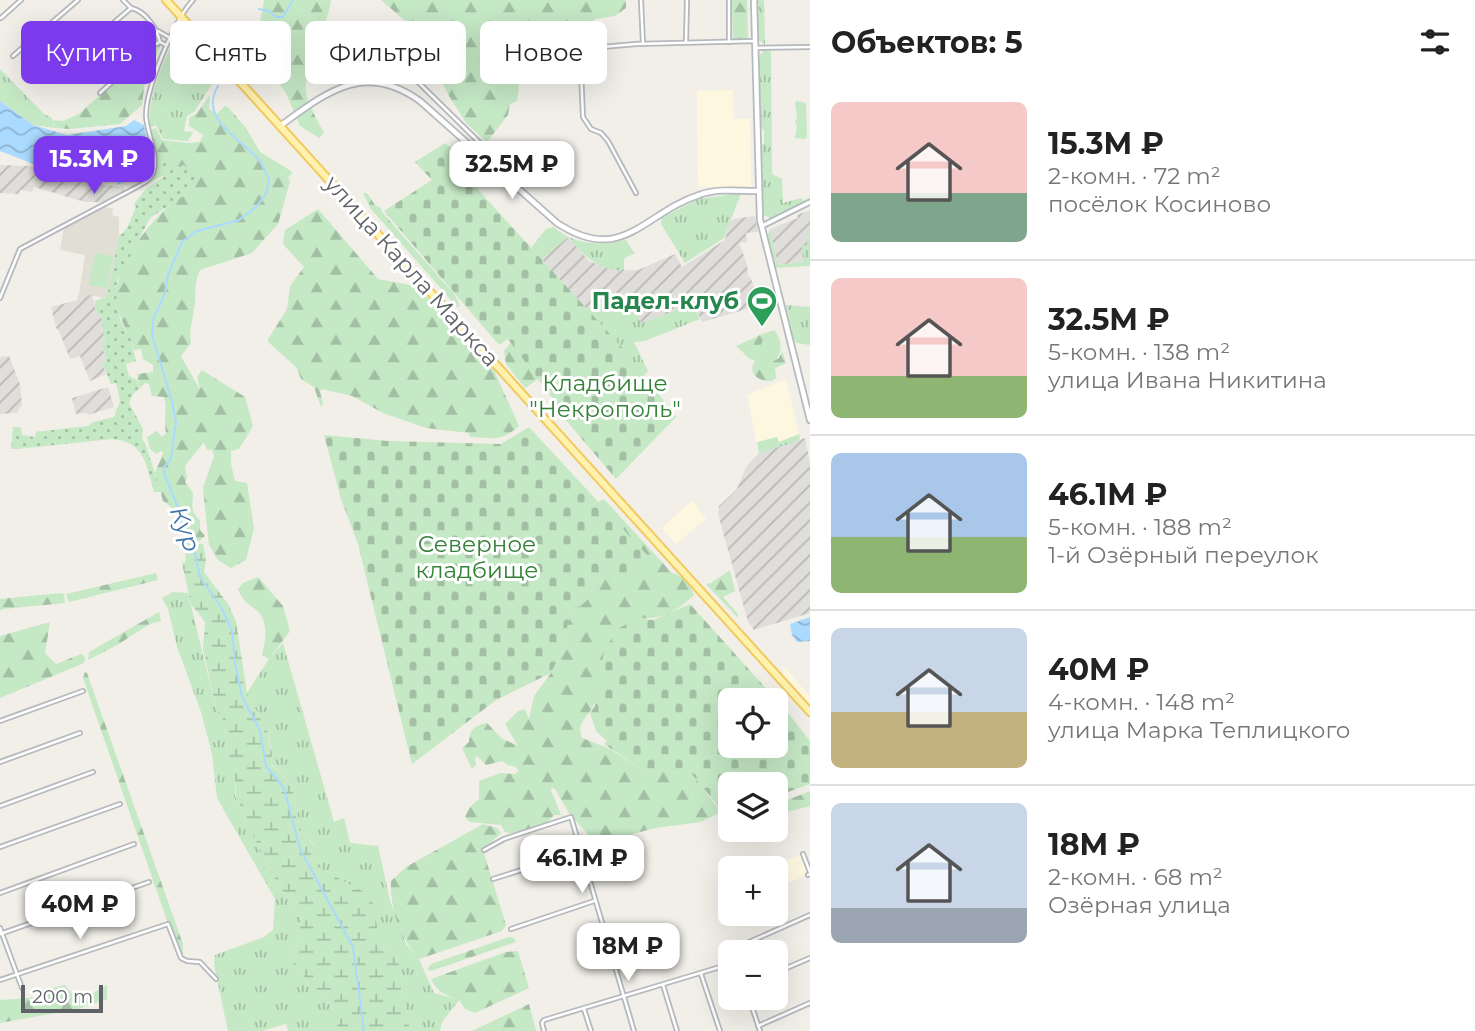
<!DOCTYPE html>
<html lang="ru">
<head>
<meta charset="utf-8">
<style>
  body { margin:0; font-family:Montserrat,sans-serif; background:#f6f6f6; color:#222; height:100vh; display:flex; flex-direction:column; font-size:26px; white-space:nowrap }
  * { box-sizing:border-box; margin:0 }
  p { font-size:23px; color:#767676 }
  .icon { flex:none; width:38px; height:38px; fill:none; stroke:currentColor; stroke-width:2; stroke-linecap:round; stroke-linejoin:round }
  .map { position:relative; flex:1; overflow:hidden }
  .sheet { display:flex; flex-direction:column; background:#fff; width:665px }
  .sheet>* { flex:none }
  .guide { position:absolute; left:21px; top:21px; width:665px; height:63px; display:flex; gap:14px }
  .fabs { position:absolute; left:718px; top:688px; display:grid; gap:14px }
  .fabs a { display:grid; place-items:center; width:70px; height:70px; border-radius:10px; background:#fff; box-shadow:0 7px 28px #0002; font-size:35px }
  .scale { position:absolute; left:21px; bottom:18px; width:82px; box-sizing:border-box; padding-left:7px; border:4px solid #5f6368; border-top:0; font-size:19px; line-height:24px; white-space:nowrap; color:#5f6368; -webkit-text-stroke:5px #fff; paint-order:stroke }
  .price { position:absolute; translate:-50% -60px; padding:0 16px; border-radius:14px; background:#fff; color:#222; font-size:23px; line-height:46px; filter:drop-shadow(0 2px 4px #0008) }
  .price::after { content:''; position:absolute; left:50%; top:42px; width:21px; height:16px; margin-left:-10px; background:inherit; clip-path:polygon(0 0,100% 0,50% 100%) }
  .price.selected { background:#7c3aed; color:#fff }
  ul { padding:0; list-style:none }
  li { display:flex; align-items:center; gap:21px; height:175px; padding:0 21px }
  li+li { border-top:2px solid #e0e0e0 }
  li span { display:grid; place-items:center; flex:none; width:196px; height:140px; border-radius:10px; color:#555 }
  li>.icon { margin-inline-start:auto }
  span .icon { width:84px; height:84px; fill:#fffc; stroke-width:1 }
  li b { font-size:30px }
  h2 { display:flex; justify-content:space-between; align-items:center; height:84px; padding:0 21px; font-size:30px }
  .chip { padding:0 24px; border-radius:10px; background:#fff; box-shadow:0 7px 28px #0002; font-size:24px; line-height:63px }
  .chip.selected { background:#7c3aed; color:#fff }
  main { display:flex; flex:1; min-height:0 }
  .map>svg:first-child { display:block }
  .commercial { fill:#fef7e0 }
  .industrial { fill:url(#industrial-furrows) }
  .education { fill:#e1ded6 }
  .grass { fill:url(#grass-tufts) }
  .forest { fill:url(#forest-firs) }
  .wetland { fill:url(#wetland-marsh) }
  .cemetery { fill:url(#cemetery-stones); fill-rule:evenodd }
  .park { fill:url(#park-dots) }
  .pitch { fill:#c5e8c5 }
  .water { fill:url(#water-waves) }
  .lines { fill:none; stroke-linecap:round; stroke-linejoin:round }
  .stream { stroke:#aadaff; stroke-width:2 }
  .minor-casing { stroke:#b5b8bc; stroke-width:6 }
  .tertiary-casing { stroke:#b5b8bc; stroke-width:7 }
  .secondary-casing { stroke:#b6babf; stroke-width:8 }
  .primary-casing { stroke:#f2c960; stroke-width:10 }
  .minor { stroke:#fff; stroke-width:2.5 }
  .tertiary { stroke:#fff; stroke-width:3.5 }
  .secondary { stroke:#fff; stroke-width:4.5 }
  .primary { stroke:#fff2af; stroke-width:6 }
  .labels { text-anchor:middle; stroke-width:6; stroke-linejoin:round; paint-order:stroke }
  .street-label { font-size:23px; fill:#5f6368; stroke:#fff }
  .leisure-label { font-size:23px; font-weight:bold; fill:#27864d; stroke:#fff; text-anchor:end }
  .park-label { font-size:23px; fill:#348238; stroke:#fff }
  .water-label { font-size:24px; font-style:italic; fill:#4174aa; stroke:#fff }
</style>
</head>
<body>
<main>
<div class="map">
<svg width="810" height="1031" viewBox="0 0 810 1031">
  <defs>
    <pattern id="industrial-furrows" width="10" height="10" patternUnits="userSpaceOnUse" patternTransform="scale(1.75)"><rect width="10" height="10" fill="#e0deda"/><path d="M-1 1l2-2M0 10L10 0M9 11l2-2" fill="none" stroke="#b9b8b5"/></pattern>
    <pattern id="grass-tufts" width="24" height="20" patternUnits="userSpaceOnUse" patternTransform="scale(1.75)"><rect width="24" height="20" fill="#c5e8c5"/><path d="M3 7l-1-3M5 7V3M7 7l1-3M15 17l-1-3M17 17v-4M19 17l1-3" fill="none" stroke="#a3c0a4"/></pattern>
    <pattern id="forest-firs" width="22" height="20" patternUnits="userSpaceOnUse" patternTransform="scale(1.75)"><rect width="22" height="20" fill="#c5e8c5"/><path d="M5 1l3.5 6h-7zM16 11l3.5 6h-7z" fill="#a3c0a4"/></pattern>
    <pattern id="wetland-marsh" width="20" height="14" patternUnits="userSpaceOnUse" patternTransform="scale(1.75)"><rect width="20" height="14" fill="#c5e8c5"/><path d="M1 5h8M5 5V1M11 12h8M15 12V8" fill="none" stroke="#a3c0a4"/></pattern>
    <pattern id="cemetery-stones" width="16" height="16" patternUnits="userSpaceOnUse" patternTransform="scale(1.75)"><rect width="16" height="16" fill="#c5e8c5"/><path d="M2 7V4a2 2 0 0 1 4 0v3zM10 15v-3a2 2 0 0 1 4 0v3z" fill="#a3c0a4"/></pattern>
    <pattern id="park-dots" width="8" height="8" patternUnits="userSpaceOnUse" patternTransform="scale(1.75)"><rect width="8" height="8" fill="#c5e8c5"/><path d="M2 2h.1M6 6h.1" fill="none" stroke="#a3c0a4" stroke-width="1.8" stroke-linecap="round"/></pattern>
    <pattern id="water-waves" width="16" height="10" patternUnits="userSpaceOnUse" patternTransform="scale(1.75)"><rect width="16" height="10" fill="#aadaff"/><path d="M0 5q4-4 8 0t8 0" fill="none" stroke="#8eb4d2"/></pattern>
  </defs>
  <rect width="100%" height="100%" fill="#f1efe8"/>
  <g class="commercial">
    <path d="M733,90L734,119H750L751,187H698L697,91Z"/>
    <path d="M786,379L800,439L759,453L747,395Z"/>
    <path d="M692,500L706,519L676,544L662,528Z"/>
    <path d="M783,665L810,696V703L806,706L783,680Z"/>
    <path d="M803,854L810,874L787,883L779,863Z"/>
  </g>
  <g class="industrial">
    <path d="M0,165L29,166L89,183L124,187V191L103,202H85L34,187L32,192L20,190L19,194L0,193Z"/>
    <path d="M810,210V233L807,234L808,246H802L803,262L778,265L770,229L798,218L797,215Z"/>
    <path d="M755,216L758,232L746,233L747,242L739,243L747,264L748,277L750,276L760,305L702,322L694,304L641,323L626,295L586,309L542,259L568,237L589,261L615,271L638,270L675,254L682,267L725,240L729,223L734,219Z"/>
    <path d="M79,294L92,295L97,314H101L103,327L105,345L102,347L107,361L102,363L106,374L90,381L80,356L70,359L59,331L56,328L51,307L77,300Z"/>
    <path d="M9,356L20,384L22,405L17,413L0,414V357Z"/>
    <path d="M108,387L114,407L88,415L87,413L76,414L72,398Z"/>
    <path d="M805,438L810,463V613L754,630L748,622L718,514L719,506L737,489L746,467L759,453Z"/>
  </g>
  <path class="education" d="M103,207L113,208L112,215L119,217V236L107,298L79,294L85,255L60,250L64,227Z"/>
  <g class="grass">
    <path d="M756,0H764L765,45L757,38Z"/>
    <path d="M405,20C410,23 415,28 420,29C425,32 431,30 436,34C454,45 456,79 449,96L415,31Z"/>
    <path d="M532,30H543L555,35L515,51L512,44L517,37Z"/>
    <path d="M178,32L216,78L194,112L187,116L184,131L193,132L188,141L163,139L156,125L150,128C148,94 163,62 178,32Z"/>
    <path d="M764,50L771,51L772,174L782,179L783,203L801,198L805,201L771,218L764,215L762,204L760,145L764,144V130L760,127L758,58Z"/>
    <path d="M0,69L44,114L52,118L54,128L33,125L0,101Z"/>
    <path d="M741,193L724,238L685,263L661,224L662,218L698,199Z"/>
    <path d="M553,227L568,237L542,259L531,248L546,229Z"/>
    <path d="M770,229L778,265L803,262L802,246L808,245L807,234L810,233V266L774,268L767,238Z"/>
    <path d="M568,237C588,245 605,245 626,240L634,253L624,259V271C597,270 584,256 568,237Z"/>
    <path d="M622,295H626L641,323L694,304L700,319L645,341L634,342L648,371L644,375L586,309Z"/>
    <path d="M786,305L810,307V345L796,343L792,335Z"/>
    <path d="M774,330C783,340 783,354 773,363L761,345L763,340L760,335Z"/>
    <path d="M799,434L800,439L795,442L759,453L757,442L777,437L779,442Z"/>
    <path d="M173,592L188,593L216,708L225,723L227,758L235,778V796L271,872L301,919L300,930L290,958L299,967L311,989L324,996L340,1019L335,1031H288L286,1024L262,1031H228L214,965L215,955L264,937L273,930L275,899L217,798L212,754L201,712L177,647L168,609L162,598Z"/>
    <path d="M283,643L334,822L344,818L350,843L378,846L390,901L406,944L419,959L434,993L459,1000L442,1022L440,1031H410L403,993L401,968L391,950L383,948L375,930L374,907L338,879L316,866L310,851L315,846L301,830L292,786L271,763C275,735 259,717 247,693L269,659Z"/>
  </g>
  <g class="forest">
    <path d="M264,0H331C328,25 303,73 306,92C308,105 318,121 324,133L319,138L300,126L286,93L262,61L261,52L256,51L250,65L244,62L245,56L224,41L227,37L236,45L244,42V30L260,22Z"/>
    <path d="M381,0H626V8L615,16L596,19L587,27L566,33L555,35L543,30H532L517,37L512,44C518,62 521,83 517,101L510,104L508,115L487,142L467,124L449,96C456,78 454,40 433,31C427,29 422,31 416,28C404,21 392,9 381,0Z"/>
    <path d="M732,0H747L748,41H733Z"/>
    <path d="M158,42L160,46L148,80H145L142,105L120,124L70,129L54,128L53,120L63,121L79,114Z"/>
    <path d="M210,95L209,109L217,114L225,106L228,107L246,128L260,152L291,171L292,174L288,177L290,182L278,224L252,253L200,270C193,283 197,296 194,309C192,323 189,330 191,343L181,356L200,390L197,377L202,370L245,397L253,426L239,449L231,451V464L235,481L247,483L254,528L246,560L231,568L218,560L209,545L203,488L214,456L212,449L207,450L204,442L185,466L187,478L185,482L193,493C193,505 189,510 200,520V530L205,536L197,543C192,538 183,531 180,524C175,513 174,508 163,501L155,473L163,453L161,451L156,454L150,449L147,437L157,431L162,437L166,433C163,419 168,414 164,397L152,396L149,384L145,383L139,389L137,374L153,372V365L143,359L141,349L134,350C129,330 116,317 116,294C116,265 158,207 185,195L173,186L166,174L151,182C162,168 154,147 151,130L156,128L162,140L188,143L200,142L203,135L189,126V118L197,113Z"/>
    <path d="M363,193H367L375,205L381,208L382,212L455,295L460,306L457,307L371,209Z"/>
    <path d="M318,209L378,279L416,286L460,330L493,368L519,426C501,442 493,438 470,437L469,433L426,428L383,413L352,396L322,389L320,391L323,404L321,407L314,387L301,379L297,368L267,341L287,309L290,286L304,267L283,244L285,230Z"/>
    <path d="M760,335L763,340L761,345L767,349L772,362L779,358L782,351L786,363L775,368L776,378L772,381C759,382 747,374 755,360L750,359L736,346Z"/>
    <path d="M511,342L538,379L525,388L506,364L504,351Z"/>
    <path d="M604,499L672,573C686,577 689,583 694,595C680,609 660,621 639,618L605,646C602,663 603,688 595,703C589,717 575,722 582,738L610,749L646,772L687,767L721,812L701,822L655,828L604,842L594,841L569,813L555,789L552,788L551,790L561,815H554L546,824C534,827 516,836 505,832L501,825L470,822L465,817L469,808L479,799V781L501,773L515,774L519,771L516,767L508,765L502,761L486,765L477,756L475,759L476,765L472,769L462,748L469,742C468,730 476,725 487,723L501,738L518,746L505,724L518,711L525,709L529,719L534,696L551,673L561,652L569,620L577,609L587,600L598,580L618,575L610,515L598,502Z"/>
    <path d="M730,570L735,591L723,597L738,614V618L706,584L711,583Z"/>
    <path d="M156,573L158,580L69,602L66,594Z"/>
    <path d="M258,577L283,606L290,631L269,659L262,655C265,644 268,625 261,615C253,605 244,605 238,589L243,583Z"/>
    <path d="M61,593L64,594L65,603L3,609L0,611V599Z"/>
    <path d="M159,612L161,621L150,624L117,645L88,660L89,652Z"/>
    <path d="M50,622L45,653L56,664L81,654L85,657L84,663L0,698V636Z"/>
    <path d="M85,672L87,673L183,944V957L165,915L83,678Z"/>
    <path d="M810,791V806L775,815V805Z"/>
    <path d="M483,824L497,828L501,833L483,850L506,925L502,931L419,959C400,937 390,910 391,881L406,867Z"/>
    <path d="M509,937L514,938L516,942L431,971L427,969L431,964Z"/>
    <path d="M518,951L529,988L475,1013L465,1009L459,1000C446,996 437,992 431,979L506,952Z"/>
    <path d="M65,985L73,995L93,993L107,985V999L78,1009L0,1023V1000L43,997L48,989Z"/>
    <path d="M529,1004L536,1031H472Z"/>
  </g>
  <path class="wetland" d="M184,543L203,544L206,559L204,572L228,604L236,621L247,693L257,712L265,720L272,754L271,764L292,786L301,830L315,847L310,851L316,866L371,896C376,914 376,931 383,948L391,950L401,968L403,993L410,1031H335L340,1019L324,996L311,989L299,967L294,965L290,958L300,930L301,919L271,872L248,824L236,797L235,778L228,772L225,723L216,708L203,649L205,622L191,604L182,563L186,561Z"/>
  <g class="cemetery">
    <path d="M445,143L473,166L479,180H472V183L628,354L676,417L616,479L553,405L556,403L508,339L499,345L384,211L432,180L415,162Z"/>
    <path d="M529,427L649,557L645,568L641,571L598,580L587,600L577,609L569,620L561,652L551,673L496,700L412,764L358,544L341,499L324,435L388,441L501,444Z"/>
    <path d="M690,604L788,713L810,741V784L780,795L775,792V784H730V809L723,812L687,768L646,772L604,744L607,741L596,731L590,713L595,706L605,646L617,634L619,628L639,618L653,620ZM775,700V746H730V700Z"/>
  </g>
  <path class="park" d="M169,157L179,167L184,165L198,178L191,191L150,218L117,281L116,295L120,320L130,337L136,361L126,364L129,376L137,380L139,389L133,394L129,403L143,429L142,439L145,443L161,492H154C146,464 145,442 112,439L17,449H11L13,427H21L22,435L35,437L36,432L88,426L93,422L114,417L120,401L116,383L111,384L102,363L107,361L102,346L105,345L101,314L97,315L95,301L107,297L119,236C128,231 132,216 136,206L134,204L146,189L163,177V158Z"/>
  <g class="pitch">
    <path d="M797,101L806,103L807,137L805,139L795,138L797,125L795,122L797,118L795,103Z"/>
    <path d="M95,253L113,256L107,288L89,285Z"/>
  </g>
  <g class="water">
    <path d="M0,101L33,125L67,135L126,126L134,120L144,125L151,168L132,182L127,181L117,185L119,177L115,174L64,172L44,168L0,151Z"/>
    <path d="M810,617V641L797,642L792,635L790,624Z"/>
  </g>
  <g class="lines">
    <g class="stream">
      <path d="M259,9L269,11L276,17H283L293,0"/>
      <path d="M240,34L246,24"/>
      <path d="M237,39L236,41L245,56L239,67"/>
      <path d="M218,86C198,119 241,139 259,160C263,166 266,173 269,180L266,194L257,206L239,220L197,231L182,242L168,275L165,293L153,320L152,335L172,401L176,422L171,459L164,467L165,476L193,544L200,577L221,607L232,631L235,663L242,697L260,730L266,766L284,788L300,849L353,947L364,1031"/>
    </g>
    <g class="minor-casing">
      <g id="minor">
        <path d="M123,0L131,8"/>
        <path d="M641,0L643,44"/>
        <path d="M1,18L21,0"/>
        <path d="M158,31L170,38"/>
        <path d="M686,42L687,0"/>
        <path d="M729,42V0"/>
        <path d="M755,48L810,47"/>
        <path d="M13,56L78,0"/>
        <path d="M48,79L131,8C146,11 157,29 160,42L166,45"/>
        <path d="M416,80L480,143L508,167L502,175"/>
        <path d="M100,93L152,46L160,42"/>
        <path d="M636,193L608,141L601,133L591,129L583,117L580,49L636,44L755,41"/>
        <path d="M0,298L20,249L135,188C142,184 152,180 154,170C158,154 147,133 146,116C146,87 174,21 193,0"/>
        <path d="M0,721L83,691"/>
        <path d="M0,762L80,733"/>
        <path d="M0,806L93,772"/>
        <path d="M0,847L120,804"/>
        <path d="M484,850L504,839L571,817L634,1031"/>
        <path d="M803,854L810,872"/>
        <path d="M808,875L810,874"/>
        <path d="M493,879L581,851"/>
        <path d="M0,893L134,844"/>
        <path d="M0,928L22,988"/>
        <path d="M511,929L594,901"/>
        <path d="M0,934L149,882"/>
        <path d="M735,952L738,947L810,915"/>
        <path d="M775,973L810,958"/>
        <path d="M701,974L720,1031"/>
        <path d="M0,980L168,924L181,958L187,961L200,962L216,979"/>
        <path d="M663,985L677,1031"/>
        <path d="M749,998L760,1031"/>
        <path d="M584,1009L591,1031"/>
        <path d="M758,1026L810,1003"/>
        <path d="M544,1031L542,1023L544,1020L730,964"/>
      </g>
    </g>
    <g class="tertiary-casing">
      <path id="tertiary" d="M762,226L810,202"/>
    </g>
    <g class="secondary-casing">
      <g id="secondary">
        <path d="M754,0L760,220L810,420"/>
        <path d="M280,126C327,92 364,61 420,101L557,223C623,266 643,213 699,195C718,188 739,191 759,191"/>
      </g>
    </g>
    <g class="primary-casing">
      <path id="primary" d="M166,0L810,712"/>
    </g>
    <use href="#minor" class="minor"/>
    <use href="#tertiary" class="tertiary"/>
    <use href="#secondary" class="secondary"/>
    <use href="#primary" class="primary"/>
  </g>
  <defs>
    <g id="stadium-pin" transform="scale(1.575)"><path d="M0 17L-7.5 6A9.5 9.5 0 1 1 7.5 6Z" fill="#2e9e5b" stroke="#fff"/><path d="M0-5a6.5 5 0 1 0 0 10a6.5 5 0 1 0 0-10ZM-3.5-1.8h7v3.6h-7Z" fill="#fff"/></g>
  </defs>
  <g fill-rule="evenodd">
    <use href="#stadium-pin" x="762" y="301"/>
  </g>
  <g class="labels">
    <g class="street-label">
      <text transform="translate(412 271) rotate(48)" y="8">улица Карла Маркса</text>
    </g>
    <g class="leisure-label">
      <text x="739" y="309">Падел-клуб</text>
    </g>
    <g class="park-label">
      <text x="605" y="391">Кладбище<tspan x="605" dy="26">"Некрополь"</tspan></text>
      <text x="477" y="552">Северное<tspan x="477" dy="26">кладбище</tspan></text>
    </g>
    <g class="water-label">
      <text transform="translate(185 529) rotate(70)" y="8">Кур</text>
    </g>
  </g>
</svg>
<div class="fabs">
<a><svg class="icon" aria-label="locate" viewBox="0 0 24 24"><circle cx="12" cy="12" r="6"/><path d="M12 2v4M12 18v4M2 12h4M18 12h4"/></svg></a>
<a><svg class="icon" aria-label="layers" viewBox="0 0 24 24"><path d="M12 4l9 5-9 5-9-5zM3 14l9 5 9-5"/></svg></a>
<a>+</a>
<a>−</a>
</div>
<div class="scale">200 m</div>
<b class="price selected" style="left:94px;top:196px">15.3M ₽</b>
<b class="price" style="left:512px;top:201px">32.5M ₽</b>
<b class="price" style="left:582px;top:895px">46.1M ₽</b>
<b class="price" style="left:80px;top:941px">40M ₽</b>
<b class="price" style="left:628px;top:983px">18M ₽</b>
<div class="guide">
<a class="chip selected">Купить</a>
<a class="chip">Снять</a>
<a class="chip">Фильтры</a>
<a class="chip">Новое</a>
</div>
</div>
<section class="sheet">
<h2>Объектов: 5<svg class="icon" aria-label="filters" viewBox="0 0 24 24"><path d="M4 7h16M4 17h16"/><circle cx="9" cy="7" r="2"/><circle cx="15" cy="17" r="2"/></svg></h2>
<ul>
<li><span style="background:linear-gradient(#f6c9c9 65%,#7fa58c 0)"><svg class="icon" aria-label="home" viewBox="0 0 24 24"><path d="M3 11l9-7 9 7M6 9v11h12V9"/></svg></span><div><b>15.3M ₽</b><p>2-комн. · 72 m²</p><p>посёлок Косиново</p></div></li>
<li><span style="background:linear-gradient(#f6c9c9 70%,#8fb573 0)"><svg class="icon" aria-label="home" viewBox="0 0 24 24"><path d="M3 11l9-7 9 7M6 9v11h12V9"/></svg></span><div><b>32.5M ₽</b><p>5-комн. · 138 m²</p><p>улица Ивана Никитина</p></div></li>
<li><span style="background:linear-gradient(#a9c7e8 60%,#8fb573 0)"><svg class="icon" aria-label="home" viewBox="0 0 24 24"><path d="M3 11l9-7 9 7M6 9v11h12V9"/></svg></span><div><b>46.1M ₽</b><p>5-комн. · 188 m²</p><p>1-й Озёрный переулок</p></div></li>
<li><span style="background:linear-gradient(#c9d6e8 60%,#c2b280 0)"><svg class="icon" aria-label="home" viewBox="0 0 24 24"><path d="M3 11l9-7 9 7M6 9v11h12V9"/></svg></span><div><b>40M ₽</b><p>4-комн. · 148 m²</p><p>улица Марка Теплицкого</p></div></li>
<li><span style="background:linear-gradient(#c9d6e8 75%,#9aa5b1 0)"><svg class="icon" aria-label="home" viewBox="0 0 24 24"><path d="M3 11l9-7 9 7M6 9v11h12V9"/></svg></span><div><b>18M ₽</b><p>2-комн. · 68 m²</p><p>Озёрная улица</p></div></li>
</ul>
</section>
</main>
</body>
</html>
